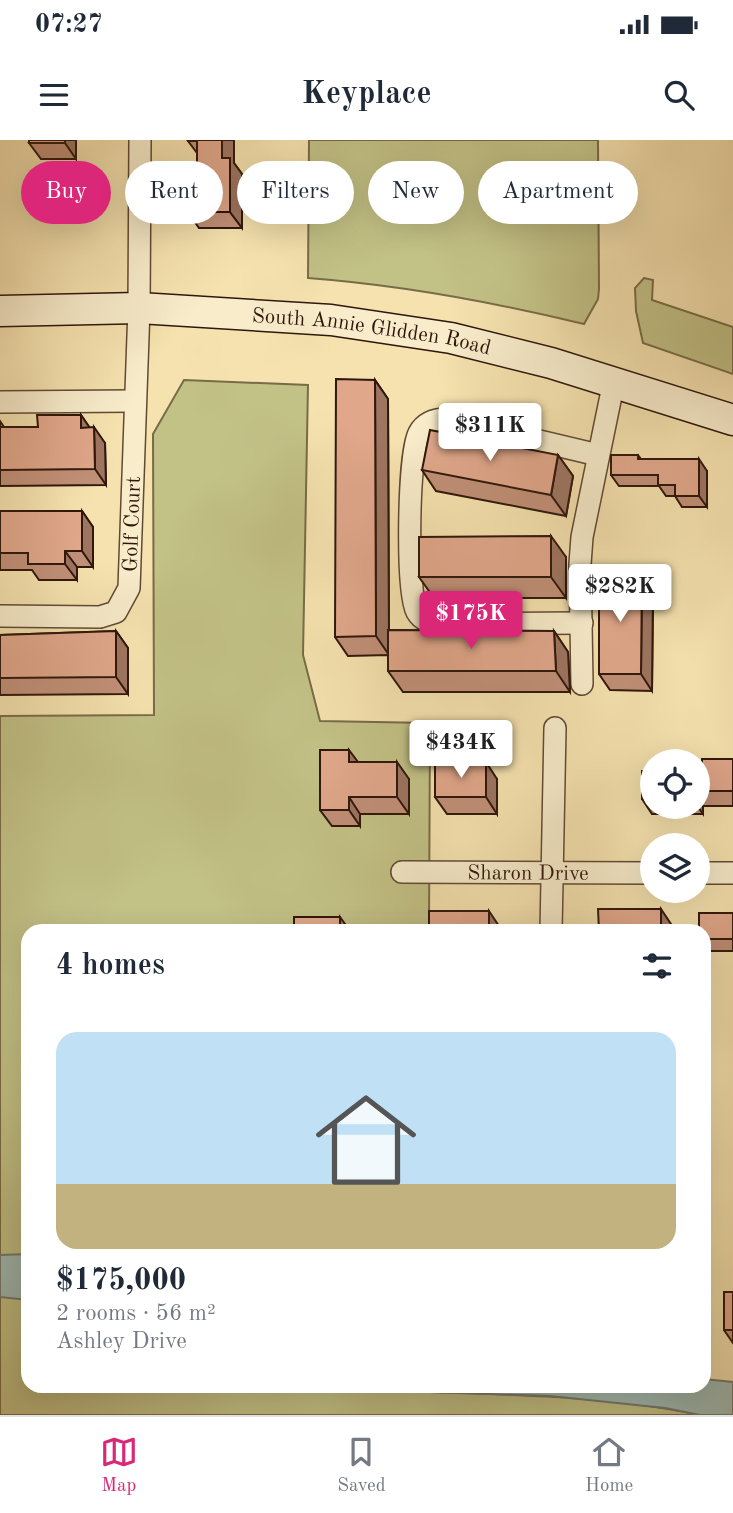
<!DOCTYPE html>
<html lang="en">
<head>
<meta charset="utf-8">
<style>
  body { margin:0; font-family:"Old Standard TT",serif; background:#f6f6f7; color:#1f2937; height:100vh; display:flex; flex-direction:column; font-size:26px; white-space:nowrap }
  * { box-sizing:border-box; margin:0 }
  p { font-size:23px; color:#747a83 }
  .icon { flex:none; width:38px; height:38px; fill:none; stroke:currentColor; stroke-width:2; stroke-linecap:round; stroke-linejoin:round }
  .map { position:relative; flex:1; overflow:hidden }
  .sheet { position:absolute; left:21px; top:784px; width:690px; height:469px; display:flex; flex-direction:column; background:#fff; border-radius:21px; box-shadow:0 7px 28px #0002 }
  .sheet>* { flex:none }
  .top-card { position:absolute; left:21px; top:21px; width:691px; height:63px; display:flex; gap:14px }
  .fabs { position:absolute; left:640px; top:609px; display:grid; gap:14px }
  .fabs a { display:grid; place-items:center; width:70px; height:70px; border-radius:50%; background:#fff; box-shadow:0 7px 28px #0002; font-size:35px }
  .price { position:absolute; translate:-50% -60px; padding:0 16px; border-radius:7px; background:#fff; color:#222; font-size:23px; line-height:46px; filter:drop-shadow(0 2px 4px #0008) }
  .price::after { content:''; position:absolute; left:50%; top:42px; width:21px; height:16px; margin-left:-10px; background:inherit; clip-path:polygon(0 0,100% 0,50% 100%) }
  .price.on { background:#db2777; color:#fff }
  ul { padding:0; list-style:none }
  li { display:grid; align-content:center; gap:14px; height:371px; padding:0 35px }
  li+li { border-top:2px solid #e0e1e3 }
  li span { display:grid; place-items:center; height:217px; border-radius:21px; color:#555 }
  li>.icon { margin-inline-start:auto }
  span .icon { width:126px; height:126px; fill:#fffc; stroke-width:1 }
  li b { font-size:30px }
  h2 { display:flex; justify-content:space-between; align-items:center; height:84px; padding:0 35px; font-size:30px }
  .pill { padding:0 24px; border-radius:32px; background:#fff; box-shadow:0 7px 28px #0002; font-size:24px; line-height:63px }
  .pill.on { background:#db2777; color:#fff }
  .status { display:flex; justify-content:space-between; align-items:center; height:49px; padding:0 35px; background:#fff; direction:ltr }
  .status svg { height:19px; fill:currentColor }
  header { display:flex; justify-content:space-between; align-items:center; height:91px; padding:0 35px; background:#fff; font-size:32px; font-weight:800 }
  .tab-bar { display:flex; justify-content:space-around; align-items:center; height:98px; border-top:2px solid #e0e1e3; background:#fff; font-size:19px; color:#747a83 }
  .tab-bar a { display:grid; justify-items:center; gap:4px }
  .tab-bar .on { color:#db2777 }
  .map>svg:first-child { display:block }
  .green { fill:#c2c186; stroke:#786c48; stroke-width:2 }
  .water { fill:#a0bcb5; stroke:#737a71; stroke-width:2 }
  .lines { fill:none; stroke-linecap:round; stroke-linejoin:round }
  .street-casing { stroke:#604a34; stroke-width:24 }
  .secondary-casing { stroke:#2f170b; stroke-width:33 }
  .street { stroke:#f8eccb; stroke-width:21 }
  .secondary { stroke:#f8eccb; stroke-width:30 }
  .wall { fill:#c19078; stroke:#2f170b; stroke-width:2 }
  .shaded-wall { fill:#9d7561; stroke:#2f170b; stroke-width:2 }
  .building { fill:#e0a78b; stroke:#2f170b; stroke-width:2 }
  .labels { text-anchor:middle; stroke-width:7; stroke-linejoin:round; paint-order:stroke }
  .street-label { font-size:21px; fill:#2f170b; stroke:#f8eccb }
</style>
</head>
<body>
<div class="status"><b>07:27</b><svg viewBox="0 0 49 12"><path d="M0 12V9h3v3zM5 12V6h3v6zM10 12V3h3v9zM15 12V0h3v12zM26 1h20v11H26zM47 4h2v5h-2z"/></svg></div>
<header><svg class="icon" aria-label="menu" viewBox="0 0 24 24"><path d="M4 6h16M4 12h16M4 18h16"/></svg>Keyplace<svg class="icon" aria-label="search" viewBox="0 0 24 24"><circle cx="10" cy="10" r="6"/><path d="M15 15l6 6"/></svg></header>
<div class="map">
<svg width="733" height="1275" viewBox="0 0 733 1275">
  <rect width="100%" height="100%" fill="#f5e2af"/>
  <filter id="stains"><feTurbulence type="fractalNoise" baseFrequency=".00286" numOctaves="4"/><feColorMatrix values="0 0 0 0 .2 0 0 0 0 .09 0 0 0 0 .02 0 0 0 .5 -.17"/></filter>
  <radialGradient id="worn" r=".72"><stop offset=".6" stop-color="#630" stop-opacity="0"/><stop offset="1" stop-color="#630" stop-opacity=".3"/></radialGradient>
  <g class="green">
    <path d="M309,0H598L599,149L598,159L584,184C493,162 401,145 308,138Z"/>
    <path d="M644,138L653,140L652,160L733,187V234L643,203L636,171L635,148Z"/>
    <path d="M184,240L308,245L303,515L320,581L430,583L429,791H28V1246H429L430,1252C520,1255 611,1256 700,1275H0V576L154,575L153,294Z"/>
  </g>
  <g class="water">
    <path d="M28,1114V1160L0,1157V1115Z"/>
    <path d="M704,1239L733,1242V1275H700L665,1268L550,1256L430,1252L280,1251L265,1246H704Z"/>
  </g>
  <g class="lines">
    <g class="street-casing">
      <g id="street">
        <path d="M0,262L134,261"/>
        <path id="s1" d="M0,476L100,477L116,472L129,448L139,168L140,0"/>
        <path d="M582,483L441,484C432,483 422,481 417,472C406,451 408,314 419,293C425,282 435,279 447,279L598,315"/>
        <path d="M582,544L580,424L582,397L614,241"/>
        <path id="s2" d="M402,732L653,733"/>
        <path d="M698,733H733"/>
        <path d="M551,791L555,588"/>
      </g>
    </g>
    <g class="secondary-casing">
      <g id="secondary">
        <path id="s3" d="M0,171L139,168L331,180L451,198L551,223L733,280"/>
      </g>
    </g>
    <use href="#street" class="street"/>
    <use href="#secondary" class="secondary"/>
  </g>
  <g class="wall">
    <path d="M76,0V19H41L29,3Z"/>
    <path d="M234,0V23L242,34V88H199L188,72L197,49V13L188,1Z"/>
    <path d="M375,240L388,259L389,490L554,491L568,512L570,552H403L388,531V515L348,516L335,497Z"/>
    <path d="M81,275L89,287L105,303L106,345L0,346V281L4,287H38Z"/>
    <path d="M558,315L573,336L566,376L436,351L422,330Z"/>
    <path d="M638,315L641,319L707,331V367H682L675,356H666L659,346H619L611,335Z"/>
    <path d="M0,371H82L93,387V427H77V440H39L32,430H0Z"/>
    <path d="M566,417V458H434L419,437Z"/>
    <path d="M653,451L652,551L610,550L599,534Z"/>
    <path d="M116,491L128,508V554L0,555V495Z"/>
    <path d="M733,619V666H703V674H652L642,659L653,631V667H698V631H702Z"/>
    <path d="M358,622L409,639V674H360V686H332L320,670Z"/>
    <path d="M497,639V674H447L435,657Z"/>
    <path d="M733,773V811H708L704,805V791Z"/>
    <path d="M733,1152V1203L724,1190Z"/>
  </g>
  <g class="shaded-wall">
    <path d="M65,0H76V19L65,3Z"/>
    <path d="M222,0H234V23L242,34V88L230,72L222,18Z"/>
    <path d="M375,240L388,259L389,515L376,496Z"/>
    <path d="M81,275L92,291L81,288Z"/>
    <path d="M94,287L105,303L106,345L95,329Z"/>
    <path d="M558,315L573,336L566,376L551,355Z"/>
    <path d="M699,319L707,331V367L699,356Z"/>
    <path d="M82,371L93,387V427L82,411Z"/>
    <path d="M551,396L566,417V458L551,437Z"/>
    <path d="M65,411L77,427V440L65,424Z"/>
    <path d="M642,435L653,451L652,551L641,534Z"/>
    <path d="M116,491L128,508V554L116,537Z"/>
    <path d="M554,491L568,512L570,552L556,531Z"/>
    <path d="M349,610L361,626L349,622Z"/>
    <path d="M397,622L409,639V674L397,657Z"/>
    <path d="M486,622L497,639V674L486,657Z"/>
    <path d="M349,657L360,674V686L349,670Z"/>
    <path d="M698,659L703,666V674L698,667Z"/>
    <path d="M661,769L671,784V791H661Z"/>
    <path d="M489,771L499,786V791H489Z"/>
    <path d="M340,777L350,791H340Z"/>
  </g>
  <g class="building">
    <rect x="29" y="0" width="36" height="3"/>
    <path d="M188,0H222V18H230V72H188V49H197V1H188Z"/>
    <path d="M336,239L375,240L376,496L335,497Z"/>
    <path d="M37,275H81V288L94,287L95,329L0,330V287H38Z"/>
    <path d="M430,290L558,315L551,355L422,330Z"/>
    <path d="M611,315H638V319H699V356H675V345H658V335H611Z"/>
    <path d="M0,371H82V411H65V424H28V413H0Z"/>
    <path d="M551,396V437H419V397Z"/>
    <path d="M599,434L642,435L641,534H599Z"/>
    <path d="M388,490L554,491L556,531H388Z"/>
    <path d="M116,491V537L0,538V495Z"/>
    <path d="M320,610H349V622H397V657H349V670H320Z"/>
    <path d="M702,619H733V651H698V631H702Z"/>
    <rect x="435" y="622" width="51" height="35"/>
    <rect x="642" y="631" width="11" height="28"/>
    <path d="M598,769H661V791H599Z"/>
    <rect x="429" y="771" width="60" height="20"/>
    <path d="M699,773H733V799H704V791H699Z"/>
    <rect x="294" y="777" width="46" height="14"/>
    <rect x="724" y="1152" width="9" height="38"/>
  </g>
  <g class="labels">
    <g class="street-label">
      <text dy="7" stroke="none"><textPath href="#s3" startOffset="373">South Annie Glidden Road</textPath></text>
      <text dy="7" stroke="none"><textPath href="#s1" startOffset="208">Golf Court</textPath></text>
      <text dy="7" stroke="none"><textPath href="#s2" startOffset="126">Sharon Drive</textPath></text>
    </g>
  </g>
  <rect width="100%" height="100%" filter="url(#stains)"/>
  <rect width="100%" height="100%" fill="url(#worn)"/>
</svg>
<div class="fabs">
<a><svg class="icon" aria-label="locate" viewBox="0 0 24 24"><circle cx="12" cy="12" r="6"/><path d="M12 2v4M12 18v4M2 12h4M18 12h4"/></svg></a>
<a><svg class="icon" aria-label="layers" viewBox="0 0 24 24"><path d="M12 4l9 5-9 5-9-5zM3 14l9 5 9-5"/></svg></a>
</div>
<b class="price" style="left:490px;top:323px">$311K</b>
<b class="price" style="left:620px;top:484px">$282K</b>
<b class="price on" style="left:471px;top:511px">$175K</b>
<b class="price" style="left:461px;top:640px">$434K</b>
<div class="top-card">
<a class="pill on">Buy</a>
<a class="pill">Rent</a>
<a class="pill">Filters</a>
<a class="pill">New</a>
<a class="pill">Apartment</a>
</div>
<section class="sheet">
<h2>4 homes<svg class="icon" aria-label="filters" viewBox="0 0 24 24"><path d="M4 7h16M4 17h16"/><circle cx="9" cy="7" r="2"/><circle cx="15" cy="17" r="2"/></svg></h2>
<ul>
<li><span style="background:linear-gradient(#bfe0f5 70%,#c2b280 0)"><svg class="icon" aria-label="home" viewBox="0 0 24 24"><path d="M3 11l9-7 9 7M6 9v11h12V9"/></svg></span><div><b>$175,000</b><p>2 rooms · 56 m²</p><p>Ashley Drive</p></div></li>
</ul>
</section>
</div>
<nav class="tab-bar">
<a class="on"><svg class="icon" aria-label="map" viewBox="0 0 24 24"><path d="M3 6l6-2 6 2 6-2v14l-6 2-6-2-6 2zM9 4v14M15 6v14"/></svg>Map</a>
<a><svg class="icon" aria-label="saved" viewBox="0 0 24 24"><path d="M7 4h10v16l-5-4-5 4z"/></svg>Saved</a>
<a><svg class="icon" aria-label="home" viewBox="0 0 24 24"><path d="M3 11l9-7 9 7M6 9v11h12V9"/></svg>Home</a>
</nav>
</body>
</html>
